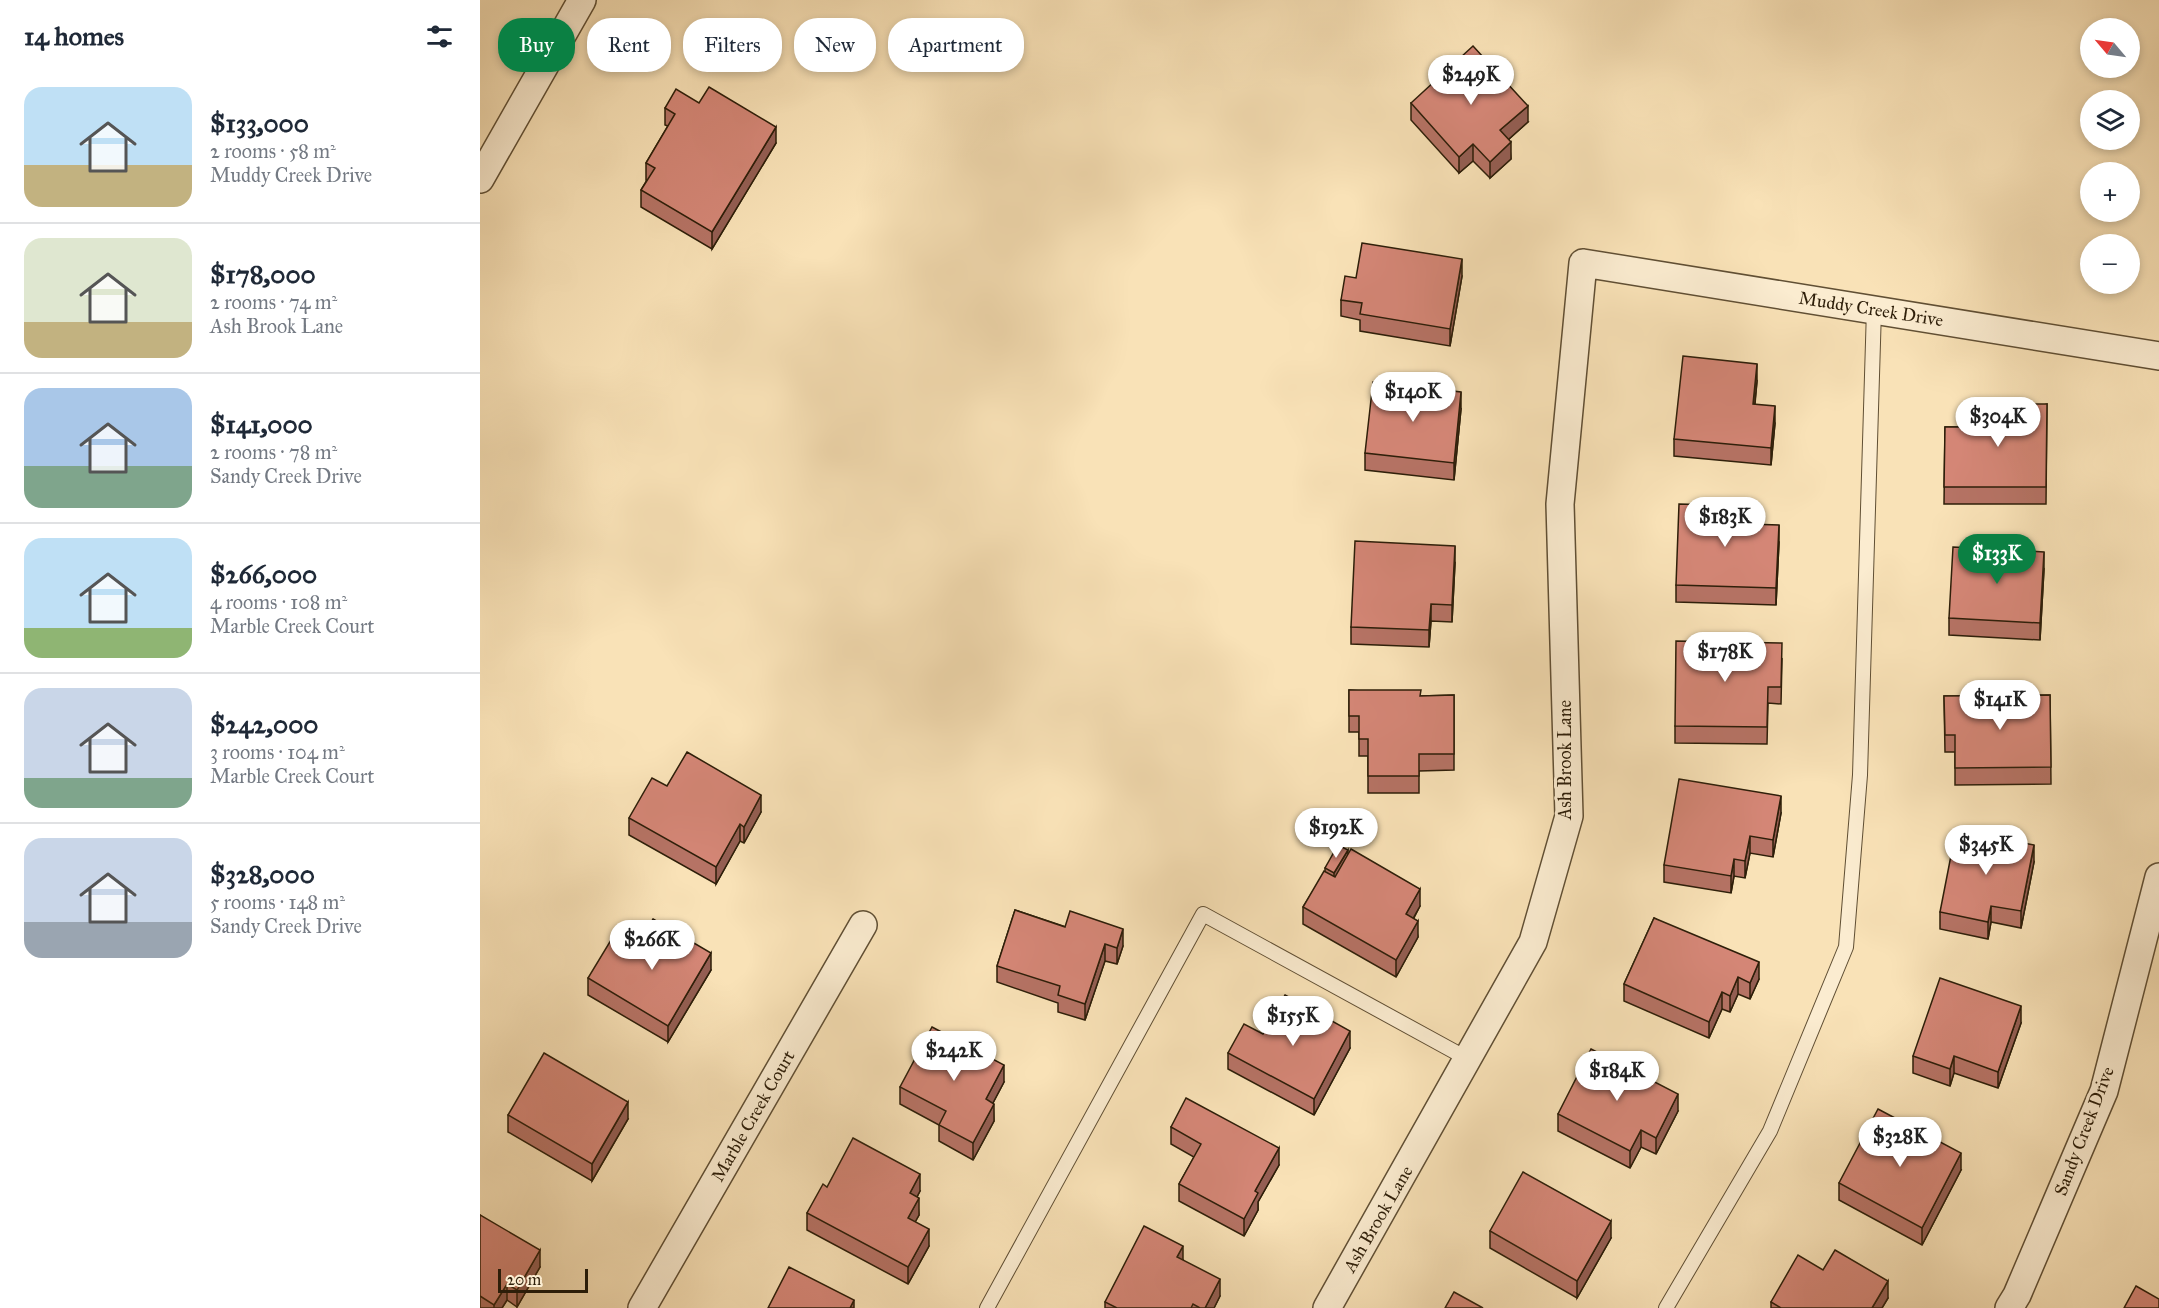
<!DOCTYPE html>
<html lang="en">
<head>
<meta charset="utf-8">
<style>
  body { margin:0; font-family:"IM FELL Great Primer",serif; background:#f6f6f7; color:#1f2937; height:100vh; display:flex; flex-direction:column; font-size:22px; white-space:nowrap }
  * { box-sizing:border-box; margin:0 }
  p { font-size:20px; color:#747a83 }
  .icon { flex:none; width:33px; height:33px; fill:none; stroke:currentColor; stroke-width:2; stroke-linecap:round; stroke-linejoin:round }
  .map { position:relative; flex:1; overflow:hidden }
  .drawer { display:flex; flex-direction:column; background:#fff; width:480px }
  .drawer>* { flex:none }
  .guide { position:absolute; left:18px; top:18px; width:570px; height:54px; display:flex; gap:12px }
  .needle { width:39px; rotate:299deg }
  .fabs { position:absolute; left:1600px; top:18px; display:grid; gap:12px }
  .fabs a { display:grid; place-items:center; width:60px; height:60px; border-radius:50%; background:#fff; box-shadow:0 3px 9px #0003; font-size:30px }
  .scale { position:absolute; left:18px; bottom:15px; width:90px; box-sizing:border-box; padding-left:6px; border:3px solid #2d1e09; border-top:0; font-size:16px; line-height:21px; white-space:nowrap; color:#2d1e09; -webkit-text-stroke:4px #fbecd0; paint-order:stroke }
  .price { position:absolute; translate:-50% -51px; padding:0 14px; border-radius:21px; background:#fff; color:#222; font-size:20px; line-height:39px; filter:drop-shadow(0 2px 3px #0008) }
  .price::after { content:''; position:absolute; left:50%; top:36px; width:18px; height:14px; margin-left:-9px; background:inherit; clip-path:polygon(0 0,100% 0,50% 100%) }
  .price.on { background:#0b8043; color:#fff }
  ul { padding:0; list-style:none }
  li { display:flex; align-items:center; gap:18px; height:150px; padding:0 24px }
  li+li { border-top:2px solid #e0e1e3 }
  li span { display:grid; place-items:center; flex:none; width:168px; height:120px; border-radius:18px; color:#555 }
  li>.icon { margin-inline-start:auto }
  span .icon { width:72px; height:72px; fill:#fffc; stroke-width:1 }
  li b { font-size:26px }
  h2 { display:flex; justify-content:space-between; align-items:center; height:72px; padding:0 24px; font-size:26px }
  .tag { padding:0 21px; border-radius:24px; background:#fff; box-shadow:0 3px 9px #0003; font-size:21px; line-height:54px }
  .tag.on { background:#0b8043; color:#fff }
  main { display:flex; flex:1; min-height:0 }
  .map>svg:first-child { display:block }
  .lines { fill:none; stroke-linecap:round; stroke-linejoin:round }
  .lane-casing { stroke:#604f34; stroke-width:16 }
  .street-casing { stroke:#604f34; stroke-width:30 }
  .lane { stroke:#fbecd0; stroke-width:14 }
  .street { stroke:#fbecd0; stroke-width:27 }
  .wall { fill:#b67365; stroke:#2d1e09; stroke-width:1.5 }
  .shaded-wall { fill:#945e53; stroke:#2d1e09; stroke-width:1.5 }
  .building { fill:#d48676; stroke:#2d1e09; stroke-width:1.5 }
  .labels { text-anchor:middle; stroke-width:6; stroke-linejoin:round; paint-order:stroke }
  .street-label { font-size:18px; fill:#2d1e09; stroke:#fbecd0 }
</style>
</head>
<body>
<main>
<section class="drawer">
<h2>14 homes<svg class="icon" aria-label="filters" viewBox="0 0 24 24"><path d="M4 7h16M4 17h16"/><circle cx="9" cy="7" r="2"/><circle cx="15" cy="17" r="2"/></svg></h2>
<ul>
<li><span style="background:linear-gradient(#bfe0f5 65%,#c2b280 0)"><svg class="icon" aria-label="home" viewBox="0 0 24 24"><path d="M3 11l9-7 9 7M6 9v11h12V9"/></svg></span><div><b>$133,000</b><p>2 rooms · 58 m²</p><p>Muddy Creek Drive</p></div></li>
<li><span style="background:linear-gradient(#dfe7d0 70%,#c2b280 0)"><svg class="icon" aria-label="home" viewBox="0 0 24 24"><path d="M3 11l9-7 9 7M6 9v11h12V9"/></svg></span><div><b>$178,000</b><p>2 rooms · 74 m²</p><p>Ash Brook Lane</p></div></li>
<li><span style="background:linear-gradient(#a9c7e8 65%,#7fa58c 0)"><svg class="icon" aria-label="home" viewBox="0 0 24 24"><path d="M3 11l9-7 9 7M6 9v11h12V9"/></svg></span><div><b>$141,000</b><p>2 rooms · 78 m²</p><p>Sandy Creek Drive</p></div></li>
<li><span style="background:linear-gradient(#bfe0f5 75%,#8fb573 0)"><svg class="icon" aria-label="home" viewBox="0 0 24 24"><path d="M3 11l9-7 9 7M6 9v11h12V9"/></svg></span><div><b>$266,000</b><p>4 rooms · 108 m²</p><p>Marble Creek Court</p></div></li>
<li><span style="background:linear-gradient(#c9d6e8 75%,#7fa58c 0)"><svg class="icon" aria-label="home" viewBox="0 0 24 24"><path d="M3 11l9-7 9 7M6 9v11h12V9"/></svg></span><div><b>$242,000</b><p>3 rooms · 104 m²</p><p>Marble Creek Court</p></div></li>
<li><span style="background:linear-gradient(#c9d6e8 70%,#9aa5b1 0)"><svg class="icon" aria-label="home" viewBox="0 0 24 24"><path d="M3 11l9-7 9 7M6 9v11h12V9"/></svg></span><div><b>$328,000</b><p>5 rooms · 148 m²</p><p>Sandy Creek Drive</p></div></li>
</ul>
</section>
<div class="map">
<svg width="1679" height="1308" viewBox="0 0 1679 1308">
  <rect width="100%" height="100%" fill="#f9e2b7"/>
  <filter id="stains"><feTurbulence type="fractalNoise" baseFrequency=".00333" numOctaves="4"/><feColorMatrix values="0 0 0 0 .2 0 0 0 0 .09 0 0 0 0 .02 0 0 0 .5 -.17"/></filter>
  <radialGradient id="worn" r=".72"><stop offset=".6" stop-color="#630" stop-opacity="0"/><stop offset="1" stop-color="#630" stop-opacity=".3"/></radialGradient>
  <g class="lines">
    <g class="lane-casing">
      <g id="lane">
        <path d="M507,1308L723,914L988,1059"/>
        <path d="M1186,1308L1290,1131L1366,947L1380,775L1394,309"/>
      </g>
    </g>
    <g class="street-casing">
      <g id="street">
        <path d="M0,179L102,0"/>
        <path d="M162,1308L383,925"/>
        <path d="M847,1308L1053,942L1089,816L1080,504L1103,263L1679,356"/>
        <path d="M1529,1308L1537,1295L1624,1091L1679,877"/>
      </g>
    </g>
    <use href="#lane" class="lane"/>
    <use href="#street" class="street"/>
  </g>
  <g class="wall">
    <path d="M219,103L296,143L232,249L161,207V190L167,180H166V163L188,126L185,125V108Z"/>
    <path d="M931,103L1048,122L1029,139L1031,159L1010,178L993,161L979,173L931,120Z"/>
    <path d="M982,276L970,346L880,331V320L861,316V300L876,278Z"/>
    <path d="M1277,381L1275,404L1295,423L1291,465L1194,456V439Z"/>
    <path d="M1567,404L1566,504H1464L1465,427H1490Z"/>
    <path d="M981,409L974,480L885,470V453Z"/>
    <path d="M1268,524L1299,542L1296,605L1196,602V585Z"/>
    <path d="M975,563L972,622L951,621L949,647L871,644V627Z"/>
    <path d="M1564,569L1560,640L1469,635V618Z"/>
    <path d="M1302,659L1301,704L1288,703L1287,744L1195,743V726Z"/>
    <path d="M869,690L941,696L974,695V770L939,771V793H888V756H879V732H869Z"/>
    <path d="M1570,695L1571,784L1475,785V752H1465L1464,696Z"/>
    <path d="M187,786L281,812L264,843L260,841L236,884L149,835V818Z"/>
    <path d="M1301,813L1293,857L1270,853L1265,878L1254,876L1251,893L1184,882V865Z"/>
    <path d="M868,855L940,906L934,918L938,937L916,977L823,924V907L845,872V868Z"/>
    <path d="M1554,862L1541,928L1511,922L1508,939L1460,929V912Z"/>
    <path d="M535,910L643,946L637,964L625,961L605,1020L578,1012V1003L517,982V966Z"/>
    <path d="M1174,918L1279,979L1270,999L1258,994L1250,1012L1242,1009L1229,1038L1144,1001V984Z"/>
    <path d="M153,953L231,970L188,1042L108,995V978Z"/>
    <path d="M1541,1023L1518,1088L1474,1073L1470,1086L1433,1073V1056Z"/>
    <path d="M783,1034L870,1048L834,1115L748,1069V1053Z"/>
    <path d="M524,1082L513,1103L514,1121L493,1160L459,1141V1125L420,1104V1087Z"/>
    <path d="M1198,1111L1176,1154L1161,1147L1150,1168L1078,1131V1114Z"/>
    <path d="M28,1115L148,1119L112,1181L28,1132Z"/>
    <path d="M691,1127L799,1165L778,1202V1210L764,1236L699,1201V1184L714,1157L691,1144Z"/>
    <path d="M1481,1170L1442,1245L1359,1200V1183Z"/>
    <path d="M347,1187L440,1191L437,1197L439,1215L435,1222L449,1246L428,1284L327,1230V1213Z"/>
    <path d="M0,1215L60,1267L37,1307L27,1300L22,1308H0Z"/>
    <path d="M1010,1231L1131,1238L1097,1298L1010,1248Z"/>
    <path d="M703,1260L740,1296L734,1308H625V1302Z"/>
    <path d="M1343,1270L1408,1298L1402,1308H1291V1302Z"/>
  </g>
  <g class="shaded-wall">
    <path d="M1048,106V122L1020,147V130Z"/>
    <path d="M296,127V143L232,249V232Z"/>
    <path d="M1031,142V159L1010,178V162Z"/>
    <path d="M993,144V161L979,173V157Z"/>
    <path d="M982,259V276L970,346V329Z"/>
    <path d="M1277,364V381L1273,421V404Z"/>
    <path d="M981,392V409L974,480V463Z"/>
    <path d="M1295,406V423L1291,465V448Z"/>
    <path d="M1299,525V542L1296,605V588Z"/>
    <path d="M975,546V563L972,622V605Z"/>
    <path d="M1564,552V569L1560,640V623Z"/>
    <path d="M951,604V621L949,647V630Z"/>
    <path d="M281,795V812L264,843V827Z"/>
    <path d="M1301,796V813L1293,857V840Z"/>
    <path d="M260,824V841L236,884V867Z"/>
    <path d="M1270,836V853L1265,878V861Z"/>
    <path d="M1554,845V862L1541,928V911Z"/>
    <path d="M868,850V867L854,890V873Z"/>
    <path d="M1254,859V876L1251,893V876Z"/>
    <path d="M940,889V906L926,931V914Z"/>
    <path d="M1511,906V922L1508,939V922Z"/>
    <path d="M938,921V937L916,977V960Z"/>
    <path d="M643,929V946L637,964V948Z"/>
    <path d="M625,944V961L605,1020V1004Z"/>
    <path d="M231,953V970L188,1042V1026Z"/>
    <path d="M1279,962V979L1270,999V983Z"/>
    <path d="M1258,977V994L1250,1012V996Z"/>
    <path d="M1242,992V1009L1229,1038V1022Z"/>
    <path d="M1541,1006V1023L1518,1088V1072Z"/>
    <path d="M870,1031V1048L834,1115V1099Z"/>
    <path d="M1474,1056V1073L1470,1086V1069Z"/>
    <path d="M524,1065V1082L506,1116V1099Z"/>
    <path d="M1198,1094V1111L1176,1154V1138Z"/>
    <path d="M148,1102V1119L112,1181V1164Z"/>
    <path d="M514,1104V1121L493,1160V1143Z"/>
    <path d="M1161,1130V1147L1150,1168V1151Z"/>
    <path d="M799,1148V1165L778,1202V1210L764,1236V1219L775,1191Z"/>
    <path d="M1481,1153V1170L1442,1245V1228Z"/>
    <path d="M440,1174V1191L430,1210V1193Z"/>
    <path d="M439,1198V1215L428,1235V1218Z"/>
    <path d="M1131,1221V1238L1097,1298V1281Z"/>
    <path d="M449,1229V1246L428,1284V1267Z"/>
    <path d="M703,1246V1263L697,1257Z"/>
    <path d="M60,1250V1267L37,1307V1290Z"/>
    <path d="M740,1279V1296L734,1308H725Z"/>
    <path d="M1408,1281V1298L1402,1308H1392Z"/>
    <path d="M27,1284V1300L22,1308H14V1305Z"/>
    <path d="M374,1300V1308H370Z"/>
  </g>
  <g class="building">
    <path d="M993,46L1048,106L1020,130L1031,142L1010,162L993,144L979,157L931,103Z"/>
    <path d="M229,87L296,127L232,232L161,190L175,168L166,163L195,114L185,108L196,89L219,103Z"/>
    <path d="M882,243L982,259L970,329L880,314L882,303L861,300L865,276L876,278Z"/>
    <path d="M1203,356L1277,364L1273,404L1295,406L1291,448L1194,439Z"/>
    <path d="M893,382L981,392L974,463L885,453Z"/>
    <path d="M1490,404H1567L1566,487H1464L1465,427H1490Z"/>
    <path d="M1199,504L1268,506L1267,524L1299,525L1296,588L1196,585Z"/>
    <path d="M875,541L975,546L972,605L951,604L949,630L871,627Z"/>
    <path d="M1473,547L1564,552L1560,623L1469,618Z"/>
    <path d="M1196,641L1302,643L1301,687H1288L1287,727L1195,726Z"/>
    <path d="M869,690H941L940,696L974,695V754H939V776H888V739H879V716H869Z"/>
    <path d="M1570,695L1571,767L1475,768V735H1465L1464,696Z"/>
    <path d="M207,752L281,795L264,827L260,824L236,867L149,818L172,778L187,786Z"/>
    <path d="M1199,779L1301,796L1293,840L1270,836L1265,861L1254,859L1251,876L1184,865Z"/>
    <path d="M1476,830L1554,845L1541,911L1511,906L1508,922L1460,912Z"/>
    <path d="M858,845L868,850L854,873L845,868Z"/>
    <path d="M871,849L940,889L926,914L938,921L916,960L823,907L844,871L855,877Z"/>
    <path d="M535,910L585,927L590,911L643,929L637,948L625,944L605,1004L578,995L580,986L517,966Z"/>
    <path d="M1174,918L1279,962L1270,983L1258,977L1250,996L1242,992L1229,1022L1144,984Z"/>
    <path d="M173,919L231,953L188,1026L108,978L131,940L153,953Z"/>
    <path d="M1460,978L1541,1006L1518,1072L1474,1056L1470,1069L1433,1056Z"/>
    <path d="M805,995L870,1031L834,1099L748,1053L764,1024L783,1034Z"/>
    <path d="M452,1027L524,1065L506,1099L514,1104L493,1143L459,1125L466,1111L420,1087Z"/>
    <path d="M1111,1049L1198,1094L1176,1138L1161,1130L1150,1151L1078,1114Z"/>
    <path d="M64,1053L148,1102L112,1164L28,1115Z"/>
    <path d="M706,1098L799,1148L775,1191L778,1193L764,1219L699,1184L721,1144L691,1127Z"/>
    <path d="M1398,1109L1481,1153L1442,1228L1359,1183Z"/>
    <path d="M373,1138L440,1174L430,1193L439,1198L428,1218L449,1229L428,1267L327,1213L343,1184L347,1187Z"/>
    <path d="M1043,1172L1131,1221L1097,1281L1010,1231Z"/>
    <path d="M0,1215L60,1250L37,1290L27,1284L14,1305L0,1296Z"/>
    <path d="M664,1226L703,1246L697,1257L740,1279L725,1308H720L713,1304L711,1308H637L625,1302Z"/>
    <path d="M1355,1250L1408,1281L1392,1308H1301L1291,1302L1318,1255L1343,1270Z"/>
    <path d="M309,1267L374,1300L370,1308H288Z"/>
    <path d="M1656,1286L1679,1299V1308H1644Z"/>
    <path d="M974,1292L1003,1308H965Z"/>
  </g>
  <g class="labels">
    <g class="street-label">
      <text transform="translate(1391 309) rotate(9)" y="6">Muddy Creek Drive</text>
      <text transform="translate(1085 760) rotate(-90)" y="6">Ash Brook Lane</text>
      <text transform="translate(273 1116) rotate(-60)" y="6">Marble Creek Court</text>
      <text transform="translate(1604 1131) rotate(-69)" y="6">Sandy Creek Drive</text>
      <text transform="translate(898 1219) rotate(-60)" y="6">Ash Brook Lane</text>
    </g>
  </g>
  <rect width="100%" height="100%" filter="url(#stains)"/>
  <rect width="100%" height="100%" fill="url(#worn)"/>
</svg>
<div class="fabs">
<a><svg class="needle" viewBox="-14 -14 28 28"><path d="M0-13l5 13h-10z" fill="#e53935"/><path d="M0 13l5-13h-10z" fill="#747a83"/></svg></a>
<a><svg class="icon" aria-label="layers" viewBox="0 0 24 24"><path d="M12 4l9 5-9 5-9-5zM3 14l9 5 9-5"/></svg></a>
<a>+</a>
<a>−</a>
</div>
<div class="scale">20 m</div>
<b class="price" style="left:991px;top:106px">$249K</b>
<b class="price" style="left:933px;top:423px">$140K</b>
<b class="price" style="left:1518px;top:448px">$304K</b>
<b class="price" style="left:1245px;top:548px">$183K</b>
<b class="price on" style="left:1517px;top:585px">$133K</b>
<b class="price" style="left:1245px;top:683px">$178K</b>
<b class="price" style="left:1520px;top:731px">$141K</b>
<b class="price" style="left:856px;top:859px">$192K</b>
<b class="price" style="left:1506px;top:876px">$345K</b>
<b class="price" style="left:172px;top:971px">$266K</b>
<b class="price" style="left:813px;top:1047px">$155K</b>
<b class="price" style="left:474px;top:1082px">$242K</b>
<b class="price" style="left:1137px;top:1102px">$184K</b>
<b class="price" style="left:1420px;top:1168px">$328K</b>
<div class="guide">
<a class="tag on">Buy</a>
<a class="tag">Rent</a>
<a class="tag">Filters</a>
<a class="tag">New</a>
<a class="tag">Apartment</a>
</div>
</div>
</main>
</body>
</html>
